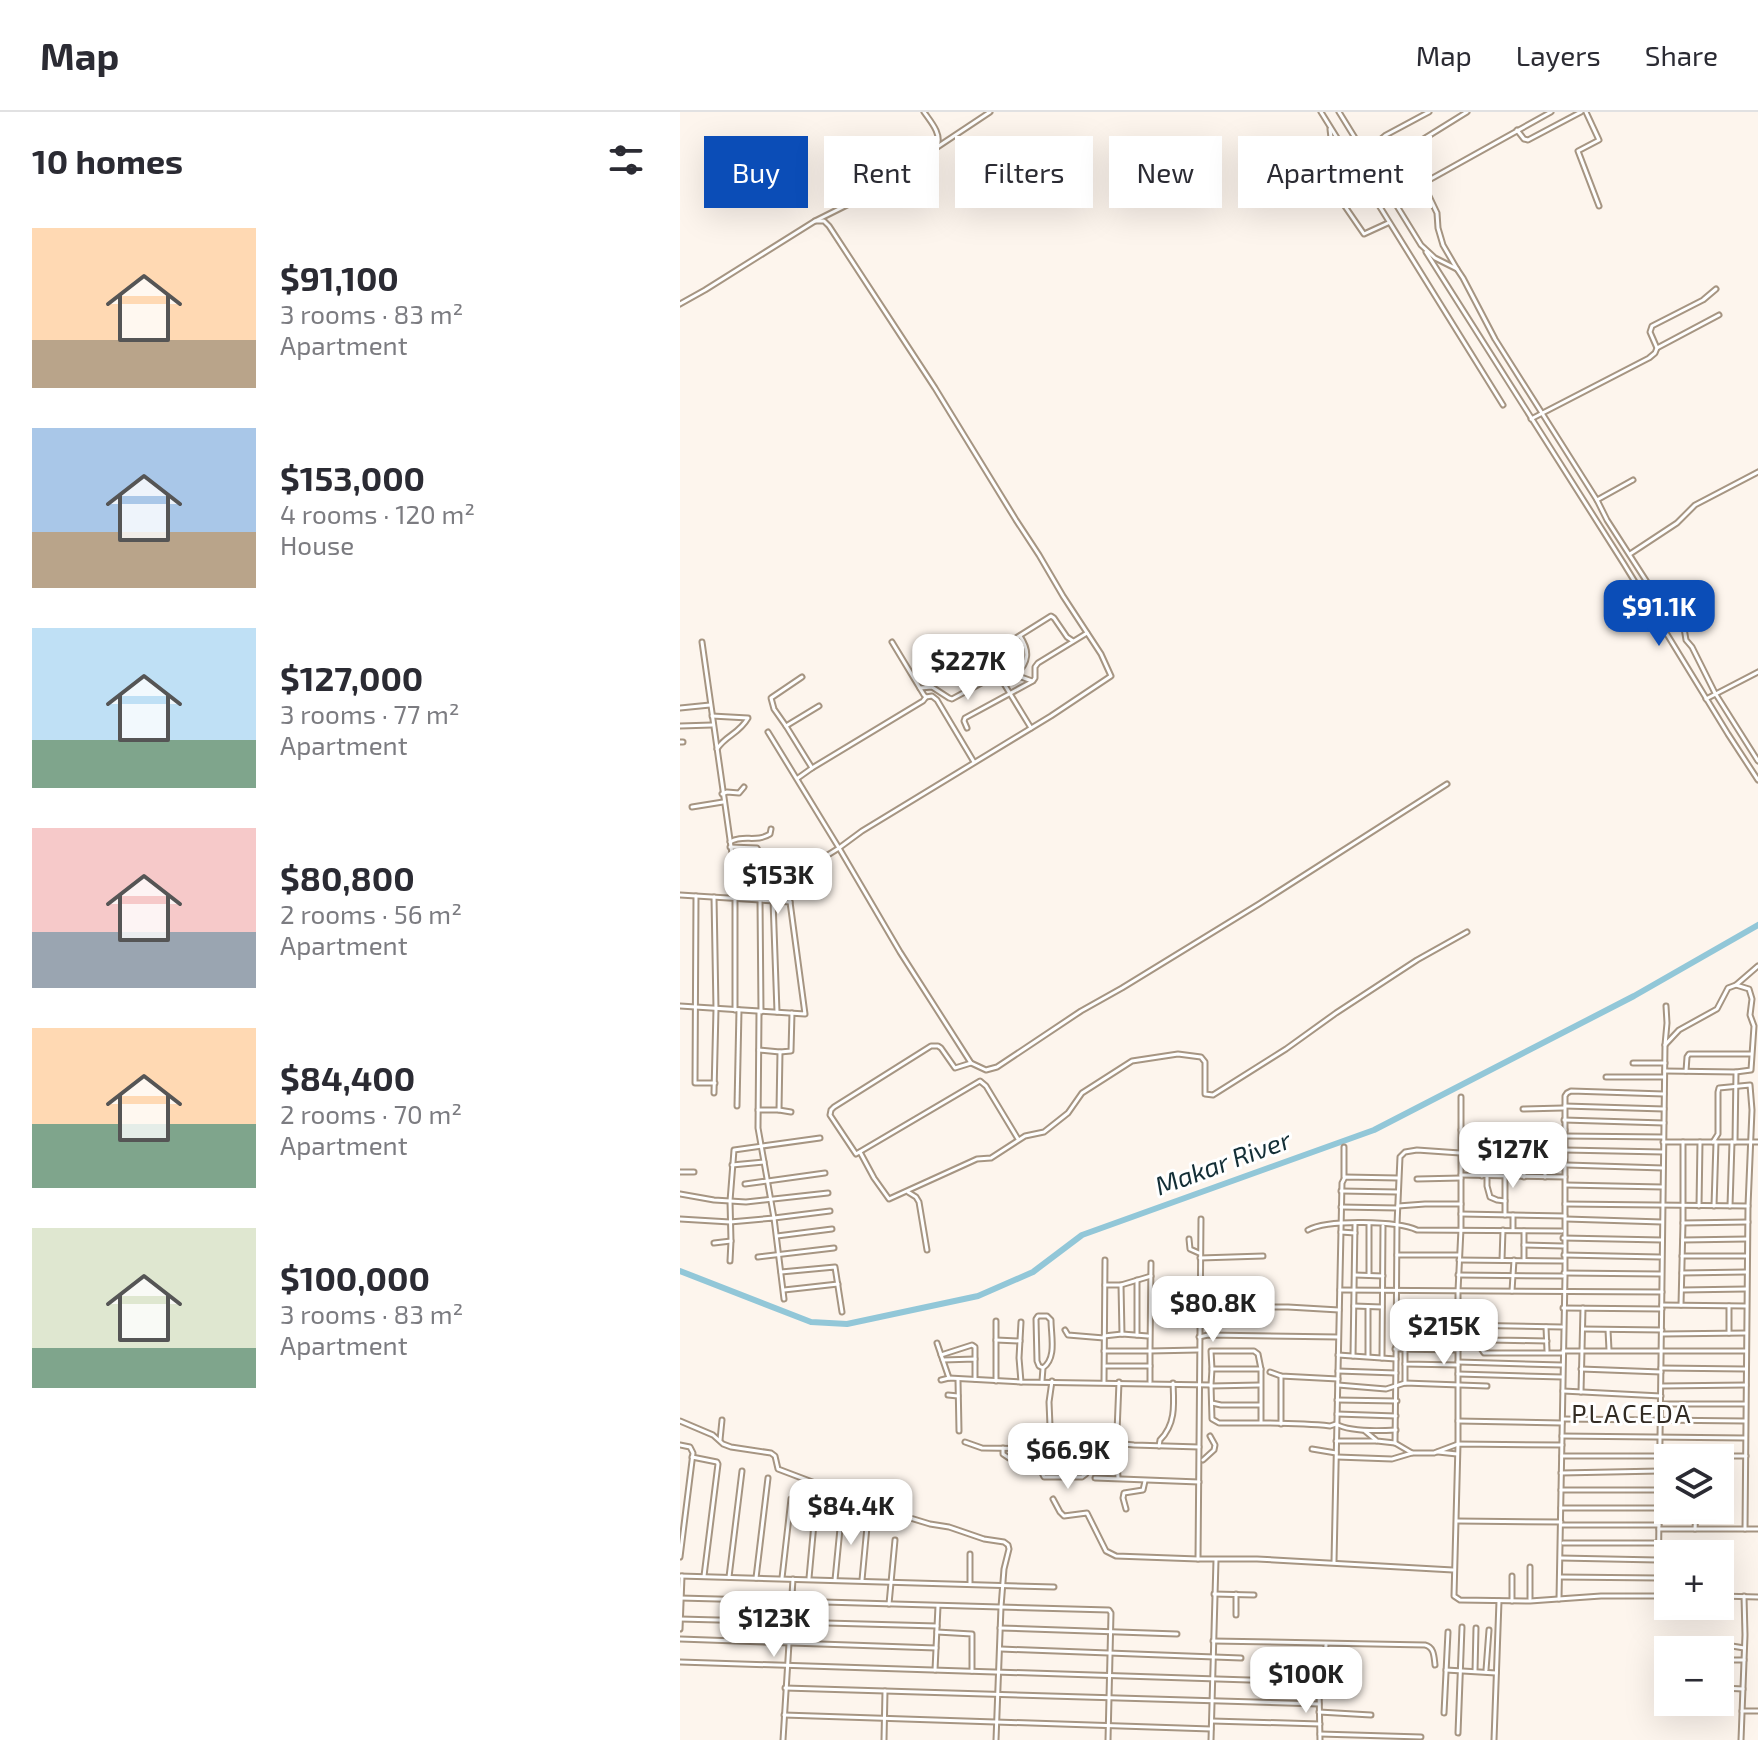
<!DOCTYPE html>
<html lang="en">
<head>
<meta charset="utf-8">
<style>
  body { margin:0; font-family:"Exo 2",sans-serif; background:#f7f7f7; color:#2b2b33; height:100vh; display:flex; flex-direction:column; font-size:30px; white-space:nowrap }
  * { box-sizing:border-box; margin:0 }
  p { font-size:26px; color:#7c7c81 }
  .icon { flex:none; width:44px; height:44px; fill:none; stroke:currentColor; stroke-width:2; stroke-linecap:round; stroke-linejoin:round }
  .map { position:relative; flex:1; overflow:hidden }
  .panel { display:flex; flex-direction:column; background:#fff; width:680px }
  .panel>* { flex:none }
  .hud { position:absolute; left:24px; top:24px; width:760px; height:72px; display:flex; gap:16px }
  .buttons { position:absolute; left:974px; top:1332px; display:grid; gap:16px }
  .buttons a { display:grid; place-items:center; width:80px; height:80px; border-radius:0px; background:#fff; box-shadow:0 8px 32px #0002; font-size:40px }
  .price { position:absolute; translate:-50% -68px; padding:0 18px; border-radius:16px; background:#fff; color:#222; font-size:26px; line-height:52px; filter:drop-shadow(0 2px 4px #0008) }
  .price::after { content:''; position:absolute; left:50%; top:48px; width:24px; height:18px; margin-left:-12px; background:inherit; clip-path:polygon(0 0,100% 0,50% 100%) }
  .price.current { background:#0b4db7; color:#fff }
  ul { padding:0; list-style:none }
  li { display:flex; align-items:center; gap:24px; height:200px; padding:0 32px }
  li span { display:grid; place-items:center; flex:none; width:224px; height:160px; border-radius:0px; color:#555 }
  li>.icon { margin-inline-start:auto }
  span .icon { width:96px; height:96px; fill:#fffc; stroke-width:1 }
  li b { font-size:34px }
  h2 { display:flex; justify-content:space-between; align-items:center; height:96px; padding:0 32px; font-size:34px }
  .chip { padding:0 28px; border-radius:0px; background:#fff; box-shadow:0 8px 32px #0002; font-size:28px; line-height:72px }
  .chip.current { background:#0b4db7; color:#fff }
  header { display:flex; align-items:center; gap:48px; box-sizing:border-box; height:112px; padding:0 40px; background:#fff; border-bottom:2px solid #e1e1e2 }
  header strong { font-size:38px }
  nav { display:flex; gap:44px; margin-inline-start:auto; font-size:28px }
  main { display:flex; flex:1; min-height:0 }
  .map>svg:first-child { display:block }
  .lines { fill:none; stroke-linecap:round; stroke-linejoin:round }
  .river { stroke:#92c7d8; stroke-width:6 }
  .street-casing { stroke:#a69582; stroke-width:7 }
  .street { stroke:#fff; stroke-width:3 }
  .labels { text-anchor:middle; stroke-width:6; stroke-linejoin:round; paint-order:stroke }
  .water-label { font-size:26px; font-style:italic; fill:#132e36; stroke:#fff }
  .neighbourhood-label { font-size:26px; letter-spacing:2px; fill:#332c24; stroke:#fff }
</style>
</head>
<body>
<header>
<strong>Map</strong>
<nav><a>Map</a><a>Layers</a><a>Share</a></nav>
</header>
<main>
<section class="panel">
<h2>10 homes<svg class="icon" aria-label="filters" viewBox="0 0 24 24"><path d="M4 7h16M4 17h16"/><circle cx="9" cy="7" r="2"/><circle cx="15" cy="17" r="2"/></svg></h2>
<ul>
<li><span style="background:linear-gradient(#ffd9b3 70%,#b9a48a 0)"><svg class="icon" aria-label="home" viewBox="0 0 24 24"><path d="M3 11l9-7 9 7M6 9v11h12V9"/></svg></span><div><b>$91,100</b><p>3 rooms · 83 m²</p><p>Apartment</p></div></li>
<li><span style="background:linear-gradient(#a9c7e8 65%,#b9a48a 0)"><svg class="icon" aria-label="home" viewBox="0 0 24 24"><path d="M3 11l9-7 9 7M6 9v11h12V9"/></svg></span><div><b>$153,000</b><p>4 rooms · 120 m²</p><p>House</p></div></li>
<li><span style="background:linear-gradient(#bfe0f5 70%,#7fa58c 0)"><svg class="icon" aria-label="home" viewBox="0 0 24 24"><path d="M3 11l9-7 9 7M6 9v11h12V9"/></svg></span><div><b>$127,000</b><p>3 rooms · 77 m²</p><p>Apartment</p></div></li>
<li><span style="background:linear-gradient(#f6c9c9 65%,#9aa5b1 0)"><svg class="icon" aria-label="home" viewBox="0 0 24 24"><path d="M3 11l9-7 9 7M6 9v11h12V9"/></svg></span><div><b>$80,800</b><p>2 rooms · 56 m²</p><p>Apartment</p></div></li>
<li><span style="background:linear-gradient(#ffd9b3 60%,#7fa58c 0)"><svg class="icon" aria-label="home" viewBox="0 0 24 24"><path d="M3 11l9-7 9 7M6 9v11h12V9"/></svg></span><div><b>$84,400</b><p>2 rooms · 70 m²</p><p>Apartment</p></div></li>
<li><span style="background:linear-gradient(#dfe7d0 75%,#7fa58c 0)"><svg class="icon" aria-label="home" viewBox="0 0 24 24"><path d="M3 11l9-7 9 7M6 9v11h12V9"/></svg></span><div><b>$100,000</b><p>3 rooms · 83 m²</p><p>Apartment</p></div></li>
</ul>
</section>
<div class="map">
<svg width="1078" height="1628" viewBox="0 0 1078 1628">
  <rect width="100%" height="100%" fill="#fdf5ed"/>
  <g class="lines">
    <path class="river" d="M0,1159L131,1210L167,1212L298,1184L353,1160L402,1123L694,1018L954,884L1078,813"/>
    <g class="street-casing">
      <g id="street">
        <path d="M244,0C251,10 262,22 257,34"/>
        <path d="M641,0L823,293"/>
        <path d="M659,0L741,133L755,146L777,157L783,166L815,227L917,388L927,408L974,481L996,498L1004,516L1006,528L1012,535L1035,581L1078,649"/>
        <path d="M906,0L919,28L898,39L919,94"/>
        <path d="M650,17L656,70L662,90L684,122L708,111"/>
        <path d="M837,18L844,27L848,28L901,0"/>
        <path d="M683,38L694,33L706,23L749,0"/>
        <path d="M695,57L787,0"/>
        <path d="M745,69L747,80L757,101L758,116L763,133L777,157"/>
        <path d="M713,88L871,0"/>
        <path d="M135,109H144L149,114L255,276L336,408L359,443L383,484L421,542L431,564L371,604L182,719L159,736L220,840L291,951L306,958L317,955L401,899L442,876L579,792L767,672"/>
        <path d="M746,140L944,452L1048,622L1078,668"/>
        <path d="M0,192L25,178L135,109L179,87L310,0"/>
        <path d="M977,236L970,220L972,214L1023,188L1036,177"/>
        <path d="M851,307L969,246L975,241L977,236L1039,203"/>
        <path d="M917,388L953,368"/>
        <path d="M950,442L997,411L1015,393L1078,360"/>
        <path d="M22,530L57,777L55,786V898"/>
        <path d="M212,530L244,583L246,585L252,584L257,588L294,650"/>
        <path d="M305,546L318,562L351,616"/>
        <path d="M296,551L371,504L374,506L387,525L393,529"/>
        <path d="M336,563C349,550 350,539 340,524"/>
        <path d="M240,576L252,575L269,586L272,587L320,561L333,562L352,569"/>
        <path d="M1026,587L1078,560"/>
        <path d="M0,596L30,593"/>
        <path d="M32,604L68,606C59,622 46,623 37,637"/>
        <path d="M0,614L32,613"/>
        <path d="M106,614L94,597L91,586L122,565"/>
        <path d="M287,616L284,609L285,606L353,569L355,566V555L358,551L407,521"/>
        <path d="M88,620L159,736L114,764"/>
        <path d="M0,630H3"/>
        <path d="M132,656L243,589L246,585"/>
        <path d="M118,666L132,656L106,614L139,594"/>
        <path d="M42,682L47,680L59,681L64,675"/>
        <path d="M12,695L43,690"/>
        <path d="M50,730C63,722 76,731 90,722L91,717"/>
        <path d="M50,735L77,736L79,740"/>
        <path d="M104,751L110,790"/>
        <path d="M0,783L110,790L125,902L0,894"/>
        <path d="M16,784L15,971H35"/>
        <path d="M34,785L36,897L34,981"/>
        <path d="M80,788L81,900"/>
        <path d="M93,788L97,900"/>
        <path d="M79,900L78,1016L94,1106L150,1099"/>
        <path d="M985,933L999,918L1037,897L1048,876L1056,873L1078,854"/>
        <path d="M79,938L100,940L111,939L112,901"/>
        <path d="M291,951L275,956L261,936L258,934H251L154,995L151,998L150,1003L176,1042L300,969L306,974L338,1027"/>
        <path d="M953,951H985"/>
        <path d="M985,959L1056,960L1071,958L1074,914L1070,903L1072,887L1069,877L1056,873"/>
        <path d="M1006,959L1007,945L1009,942H1071"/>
        <path d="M926,965H984"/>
        <path d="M781,985V1117L778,1179V1332L774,1484L780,1488L850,1489L921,1484H988"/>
        <path d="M57,994L59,898"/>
        <path d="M885,994L984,997"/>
        <path d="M843,997L883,996"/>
        <path d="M78,998H99L100,940"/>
        <path d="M99,998L111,1000"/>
        <path d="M884,1008L984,1011"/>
        <path d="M825,1017V1103"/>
        <path d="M781,1018H885"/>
        <path d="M885,1024L983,1025"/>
        <path d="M983,1030H1078"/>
        <path d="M1003,1030V1111L1068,1110"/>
        <path d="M1033,1030L1038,1022V980L1039,976L1070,973L1072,998L1068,1094L1065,1417"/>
        <path d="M1055,1030L1056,960"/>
        <path d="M885,1038L983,1040"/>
        <path d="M180,1040L194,1066L209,1087L297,1047L311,1046L345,1024L364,1020L388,1001L402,981L452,949L498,942L521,945L525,950V982L533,983L606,937L656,901L737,848L787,820"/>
        <path d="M52,1053L84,1050"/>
        <path d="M887,1053L983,1056"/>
        <path d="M0,1060H14"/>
        <path d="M781,1063L885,1065"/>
        <path d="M802,1064L803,1018"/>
        <path d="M664,1065V1035"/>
        <path d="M807,1065V1074L810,1085L817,1088L825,1089"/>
        <path d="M844,1065V1018"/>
        <path d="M865,1065V1018"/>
        <path d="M737,1067L781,1066"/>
        <path d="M65,1072L145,1061"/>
        <path d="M886,1073L982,1075"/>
        <path d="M661,1079L717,1080"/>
        <path d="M228,1080L236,1085L239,1090L247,1138"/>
        <path d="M0,1082L34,1088L66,1090L148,1081"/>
        <path d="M885,1092L1068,1094"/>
        <path d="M718,1094L745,1092H781"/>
        <path d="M1019,1094L1020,1030"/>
        <path d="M1034,1094L1036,1030"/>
        <path d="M1050,1094L1052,1030"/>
        <path d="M661,1095L717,1096"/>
        <path d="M781,1102L885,1104"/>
        <path d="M833,1103V1118"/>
        <path d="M0,1107L50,1110L94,1106L104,1187"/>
        <path d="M886,1107L982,1110"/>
        <path d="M628,1118C648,1107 718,1109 737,1118L882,1119"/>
        <path d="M661,1120L675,1121"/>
        <path d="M97,1124L152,1117"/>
        <path d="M883,1126L982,1128"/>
        <path d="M509,1127L510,1137L519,1141"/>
        <path d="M1003,1128L1067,1127"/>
        <path d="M34,1131L51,1129"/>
        <path d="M844,1133L883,1134"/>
        <path d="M717,1143H779"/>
        <path d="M884,1143L980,1145"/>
        <path d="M1002,1144H1067"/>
        <path d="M78,1145L154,1136"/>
        <path d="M520,1146L583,1144"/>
        <path d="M844,1147V1119"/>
        <path d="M779,1148L883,1149"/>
        <path d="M822,1148L823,1118"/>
        <path d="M50,1149L51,1129L50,1089L54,1038L140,1026"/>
        <path d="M471,1151L470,1239L518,1238"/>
        <path d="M101,1160L155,1155L162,1200"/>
        <path d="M884,1161L981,1162"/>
        <path d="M1002,1161L1066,1160"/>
        <path d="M675,1163L703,1164"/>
        <path d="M689,1163V1112"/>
        <path d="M778,1163L883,1164"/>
        <path d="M425,1173H441L471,1164"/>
        <path d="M441,1173L442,1222"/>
        <path d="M104,1178L158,1172"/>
        <path d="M660,1178L982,1180"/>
        <path d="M1002,1178L1066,1177"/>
        <path d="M832,1179L834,1148"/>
        <path d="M982,1193L1066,1194"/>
        <path d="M1001,1193L1003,1111"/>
        <path d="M674,1194L702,1195"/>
        <path d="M1049,1194V1221"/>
        <path d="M688,1196V1244"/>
        <path d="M883,1196L982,1197"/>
        <path d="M316,1209V1269"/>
        <path d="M341,1210L339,1246L341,1270"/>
        <path d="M520,1210L526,1207L529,1196L533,1195H608L659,1198"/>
        <path d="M716,1211H776"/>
        <path d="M778,1213L882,1215"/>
        <path d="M800,1214V1235L804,1241H883"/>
        <path d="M866,1215L867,1239"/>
        <path d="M903,1217L982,1218"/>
        <path d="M385,1218L388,1223L424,1226"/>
        <path d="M928,1218L929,1238"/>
        <path d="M982,1222L1066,1221"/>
        <path d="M457,1223V1168"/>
        <path d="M424,1224L442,1222L468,1224"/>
        <path d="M519,1225L528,1223L658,1225"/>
        <path d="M800,1226L811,1228L867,1229"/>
        <path d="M316,1228L340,1229"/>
        <path d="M257,1231L269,1266"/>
        <path d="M715,1237L778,1238"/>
        <path d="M725,1237V1252L778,1253"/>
        <path d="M424,1239H470V1270"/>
        <path d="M883,1239H1066"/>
        <path d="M261,1243L292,1233L295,1235V1247"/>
        <path d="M658,1243L716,1247L717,1112L720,1045L725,1040L737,1038L780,1041"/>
        <path d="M673,1244L675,1112"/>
        <path d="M702,1246L703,1114"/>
        <path d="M263,1248L295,1247V1267"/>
        <path d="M778,1250L882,1253"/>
        <path d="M725,1252V1271"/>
        <path d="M426,1254H470"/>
        <path d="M981,1256L1065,1257"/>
        <path d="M532,1257L531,1239H574L578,1242L581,1257V1310"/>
        <path d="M901,1257L981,1260"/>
        <path d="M658,1259L716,1261"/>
        <path d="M590,1260L601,1264L658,1267"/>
        <path d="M778,1262L882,1265"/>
        <path d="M261,1268L269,1266L341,1270L531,1273L532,1257H581"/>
        <path d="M278,1268L279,1319"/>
        <path d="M362,1269L363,1256L359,1254L357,1249L356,1207L358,1204H367L371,1208C371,1224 377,1246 363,1256"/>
        <path d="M424,1270L425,1148"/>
        <path d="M439,1270L437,1320L439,1330"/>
        <path d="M531,1273L532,1307L539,1311C576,1311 613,1310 650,1314L656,1312C670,1320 699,1319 716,1318"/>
        <path d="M658,1273L706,1277L725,1271L807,1274"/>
        <path d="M531,1274L579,1273"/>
        <path d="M982,1274L1066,1273"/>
        <path d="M883,1279L981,1284"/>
        <path d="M901,1280L903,1196"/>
        <path d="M268,1283L278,1284"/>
        <path d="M657,1288L717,1289"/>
        <path d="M532,1291L541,1293H580"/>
        <path d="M981,1292H1065"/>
        <path d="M657,1302L716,1304"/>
        <path d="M883,1307L1065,1309"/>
        <path d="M0,1309L33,1323L43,1332L51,1335L91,1341L95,1344L98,1357L214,1401L250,1412L269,1415L304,1427L324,1430L328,1433L329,1437L324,1457L321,1495L316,1628"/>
        <path d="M778,1309L882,1311"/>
        <path d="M601,1312V1264"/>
        <path d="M370,1314L369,1290L372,1269"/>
        <path d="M685,1319L697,1329L715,1331L732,1341H754L778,1332L882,1333"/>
        <path d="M882,1324L1065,1326"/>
        <path d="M40,1328L42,1308"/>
        <path d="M656,1329H696"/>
        <path d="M285,1330L302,1336L393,1337L413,1329L454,1333L519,1335"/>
        <path d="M436,1330L438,1366"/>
        <path d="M715,1331L716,1247"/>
        <path d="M0,1333L10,1335L13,1341L0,1445"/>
        <path d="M479,1334L480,1328C496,1312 494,1292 493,1271"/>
        <path d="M323,1336V1342L329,1346L337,1336"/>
        <path d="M363,1337L362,1361L364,1365H402L406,1362L404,1334"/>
        <path d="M632,1337L656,1341"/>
        <path d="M758,1340L777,1342"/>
        <path d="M882,1344H1066"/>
        <path d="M12,1345L37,1350L38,1352L24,1464"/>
        <path d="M657,1345L712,1347L732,1341"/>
        <path d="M523,1348L534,1338L535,1333L530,1324"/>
        <path d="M362,1351H384L386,1337"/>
        <path d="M347,1359L348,1336"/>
        <path d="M881,1361L980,1359"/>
        <path d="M415,1366L519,1370"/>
        <path d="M881,1378H980"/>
        <path d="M373,1387L380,1400L384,1404L407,1401L426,1439L436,1444L518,1447H577L773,1458"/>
        <path d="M881,1396H980"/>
        <path d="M446,1397L443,1386L444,1381L463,1378L465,1369"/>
        <path d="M777,1409L881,1410"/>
        <path d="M881,1413H979"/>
        <path d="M979,1417H1078"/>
        <path d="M1015,1417L1016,1398"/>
        <path d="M883,1431H979"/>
        <path d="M290,1442V1471"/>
        <path d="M881,1446L977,1448"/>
        <path d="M518,1447L521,1107"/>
        <path d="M654,1450L662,1071L665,1065L718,1066"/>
        <path d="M0,1464L374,1475"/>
        <path d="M49,1465L62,1359"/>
        <path d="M880,1465L979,1466"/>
        <path d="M76,1466L88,1366"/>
        <path d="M102,1466L111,1387"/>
        <path d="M129,1466L136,1390"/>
        <path d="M155,1468L162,1396"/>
        <path d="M182,1468L188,1404"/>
        <path d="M534,1482L574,1483"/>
        <path d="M978,1484L985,933L987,911L986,894"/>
        <path d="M1040,1484L1078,1485"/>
        <path d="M0,1486L429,1498L431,1501L428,1628"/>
        <path d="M850,1487V1455"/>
        <path d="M879,1487L885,1164V984L887,981L891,979L984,982"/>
        <path d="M832,1489V1464"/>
        <path d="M209,1492L215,1428"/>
        <path d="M556,1503V1482"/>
        <path d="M0,1507L257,1514"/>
        <path d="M320,1516L497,1522"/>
        <path d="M0,1517L2,1464"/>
        <path d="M257,1520L292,1522V1559"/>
        <path d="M0,1527L256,1536"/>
        <path d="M533,1529L745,1533C754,1535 754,1544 755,1553"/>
        <path d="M1052,1534L1064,1536"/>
        <path d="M321,1537L561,1546"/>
        <path d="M624,1545H644"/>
        <path d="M1053,1548H1064"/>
        <path d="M0,1550L602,1569"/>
        <path d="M623,1556H644"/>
        <path d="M255,1558L258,1494"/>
        <path d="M766,1558L816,1561"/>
        <path d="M806,1558L809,1518"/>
        <path d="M795,1559L796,1516"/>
        <path d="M105,1576L639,1592"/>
        <path d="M1043,1576L1063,1577"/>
        <path d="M1062,1599H1078"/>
        <path d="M639,1600L691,1603"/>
        <path d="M764,1601L768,1520"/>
        <path d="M104,1603L531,1617"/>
        <path d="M532,1609L640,1612"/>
        <path d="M778,1621L782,1515"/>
        <path d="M640,1622L741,1625"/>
        <path d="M103,1628L113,1467"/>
        <path d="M204,1628L205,1579"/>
        <path d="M531,1628L536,1448"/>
        <path d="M640,1628L639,1577L644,1561L646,1533"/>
        <path d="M814,1628L819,1489"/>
        <path d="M1061,1628L1065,1523L1064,1484"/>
      </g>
    </g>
    <use href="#street" class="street"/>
  </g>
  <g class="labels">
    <g class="water-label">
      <text transform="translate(543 1051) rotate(-20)" y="9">Makar River</text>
    </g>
    <g class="neighbourhood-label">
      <text x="952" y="1311">PLACEDA</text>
    </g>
  </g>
</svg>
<div class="buttons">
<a><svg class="icon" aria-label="layers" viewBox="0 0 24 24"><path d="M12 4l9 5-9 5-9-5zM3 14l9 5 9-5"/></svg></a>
<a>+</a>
<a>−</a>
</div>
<b class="price current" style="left:979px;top:536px">$91.1K</b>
<b class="price" style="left:288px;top:590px">$227K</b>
<b class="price" style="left:98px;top:804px">$153K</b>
<b class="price" style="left:833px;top:1078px">$127K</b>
<b class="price" style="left:533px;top:1232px">$80.8K</b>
<b class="price" style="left:764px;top:1255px">$215K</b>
<b class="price" style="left:388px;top:1379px">$66.9K</b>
<b class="price" style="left:171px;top:1435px">$84.4K</b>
<b class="price" style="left:94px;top:1547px">$123K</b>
<b class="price" style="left:626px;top:1603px">$100K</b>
<div class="hud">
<a class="chip current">Buy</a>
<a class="chip">Rent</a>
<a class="chip">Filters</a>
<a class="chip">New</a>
<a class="chip">Apartment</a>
</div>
</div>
</main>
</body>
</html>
